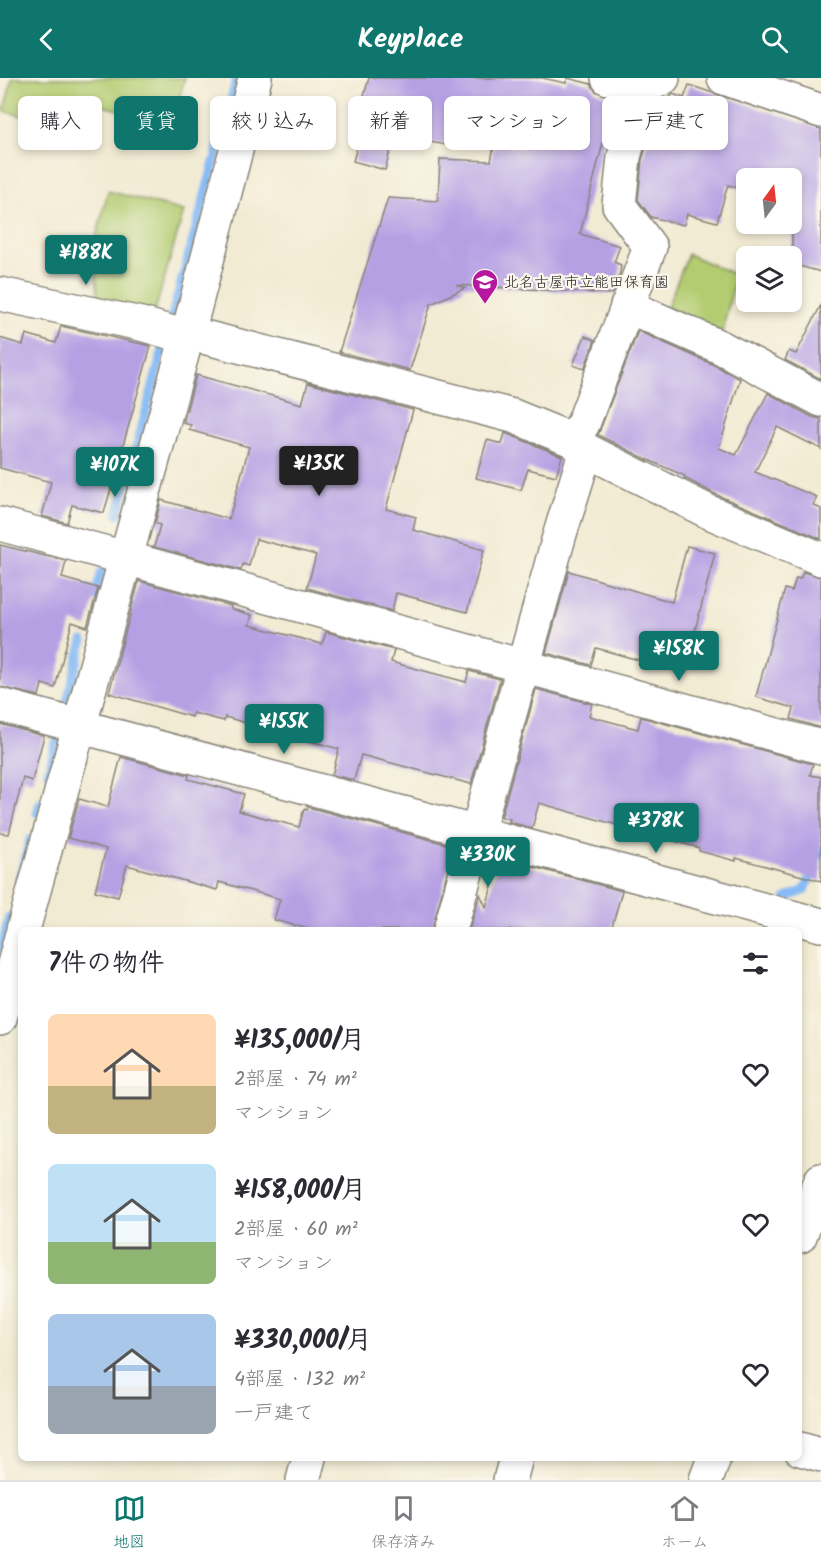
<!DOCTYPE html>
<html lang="ja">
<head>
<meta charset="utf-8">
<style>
  body { margin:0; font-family:Kalam,"Klee One",sans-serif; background:#f7f7f7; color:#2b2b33; height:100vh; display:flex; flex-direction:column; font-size:22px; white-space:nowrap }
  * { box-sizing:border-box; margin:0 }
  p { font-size:20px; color:#7c7c81 }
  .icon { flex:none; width:33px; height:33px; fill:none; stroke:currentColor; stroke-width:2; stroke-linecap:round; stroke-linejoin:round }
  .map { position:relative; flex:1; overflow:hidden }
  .sheet { position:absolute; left:18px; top:849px; width:784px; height:534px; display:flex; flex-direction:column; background:#fff; border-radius:9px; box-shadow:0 3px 9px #0003 }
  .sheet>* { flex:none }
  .top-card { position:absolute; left:18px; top:18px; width:786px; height:54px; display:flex; gap:12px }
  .needle { width:39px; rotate:15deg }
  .controls { position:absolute; left:736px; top:90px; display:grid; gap:12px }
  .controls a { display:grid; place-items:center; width:66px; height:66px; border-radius:9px; background:#fff; box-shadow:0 3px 9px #0003; font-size:30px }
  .price { position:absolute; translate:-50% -51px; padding:0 14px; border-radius:6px; background:#0f766e; color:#fff; font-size:20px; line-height:39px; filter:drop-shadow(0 2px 3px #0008) }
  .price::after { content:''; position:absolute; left:50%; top:36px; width:18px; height:14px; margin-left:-9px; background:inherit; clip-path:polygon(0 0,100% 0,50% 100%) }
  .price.selected { background:#222; color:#fff }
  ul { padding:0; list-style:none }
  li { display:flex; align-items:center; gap:18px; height:150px; padding:0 30px }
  li span { display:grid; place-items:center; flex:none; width:168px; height:120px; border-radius:9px; color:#555 }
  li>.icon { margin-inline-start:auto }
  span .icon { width:72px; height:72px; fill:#fffc; stroke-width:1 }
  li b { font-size:26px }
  h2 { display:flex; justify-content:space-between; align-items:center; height:72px; padding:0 30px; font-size:26px }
  .pill { padding:0 21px; border-radius:9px; background:#fff; box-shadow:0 3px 9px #0003; font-size:21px; line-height:54px }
  .pill.selected { background:#0f766e; color:#fff }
  header { display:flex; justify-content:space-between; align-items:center; height:78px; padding:0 30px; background:#0f766e; color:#fff; font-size:27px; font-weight:800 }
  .dock { display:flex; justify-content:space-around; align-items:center; height:84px; border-top:2px solid #e1e1e2; background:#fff; font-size:16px; color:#7c7c81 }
  .dock a { display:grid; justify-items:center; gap:3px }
  .dock .selected { color:#0f766e }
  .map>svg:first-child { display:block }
  .green { fill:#b3cc71; stroke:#687446; stroke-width:1.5 }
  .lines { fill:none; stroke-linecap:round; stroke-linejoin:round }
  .stream { stroke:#87bbf5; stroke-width:9 }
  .building { fill:#b6a0e4 }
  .street-casing { stroke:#878478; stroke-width:36 }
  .secondary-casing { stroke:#878478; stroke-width:36 }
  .street { stroke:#fff; stroke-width:33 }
  .secondary { stroke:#fff; stroke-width:33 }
  .labels { text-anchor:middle; stroke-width:4.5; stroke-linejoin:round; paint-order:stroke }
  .poi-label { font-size:15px; fill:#1c1c1c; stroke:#fbf7ec; text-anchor:start }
</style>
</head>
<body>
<header><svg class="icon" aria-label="back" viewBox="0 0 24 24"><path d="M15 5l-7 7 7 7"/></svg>Keyplace<svg class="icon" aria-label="search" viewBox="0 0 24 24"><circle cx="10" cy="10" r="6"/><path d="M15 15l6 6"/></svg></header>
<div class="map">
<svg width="821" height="1402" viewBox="0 0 821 1402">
  <rect width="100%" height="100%" fill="#fbf7ec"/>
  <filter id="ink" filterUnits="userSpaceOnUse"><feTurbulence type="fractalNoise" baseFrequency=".0167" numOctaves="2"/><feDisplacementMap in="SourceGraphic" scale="12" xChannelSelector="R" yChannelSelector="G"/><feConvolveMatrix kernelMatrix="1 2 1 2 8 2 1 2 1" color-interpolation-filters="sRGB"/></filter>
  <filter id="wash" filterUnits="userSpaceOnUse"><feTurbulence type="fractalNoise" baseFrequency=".008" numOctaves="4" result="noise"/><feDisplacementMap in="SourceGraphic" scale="24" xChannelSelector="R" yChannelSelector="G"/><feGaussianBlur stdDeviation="1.35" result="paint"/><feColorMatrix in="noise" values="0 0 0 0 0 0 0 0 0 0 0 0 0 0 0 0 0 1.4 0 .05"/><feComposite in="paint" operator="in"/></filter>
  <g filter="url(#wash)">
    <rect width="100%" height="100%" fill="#f2ebd3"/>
    <g class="green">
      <path d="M12,0H185L172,45L99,27L91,57L4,33Z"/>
      <path d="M108,113L184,133L154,236L98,221L94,168Z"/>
      <path d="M688,176L736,197L722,255L667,229Z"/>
    </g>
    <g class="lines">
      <g class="stream">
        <path d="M118,436L237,0"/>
        <path d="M95,519L102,493"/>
        <path d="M48,695L83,563"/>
        <path d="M37,735L40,725"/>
        <path d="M19,801L30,762"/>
        <path d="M786,820L805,812L821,771"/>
        <path d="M1,871L9,839"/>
      </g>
    </g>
    <g id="blocks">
      <g class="building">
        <path d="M369,0H542L566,5L567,0L591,6L595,13L614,21L580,156L620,168L614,184L621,187L620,194L612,216L456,207L465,210L431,226L410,292L339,274L388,120L438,123L440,81L491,83L500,39L454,30L447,67L394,58L385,92L353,83L363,47L356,45Z"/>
        <path d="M689,7L821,51V194L792,186V100H747V113L728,107L717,144L687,136L684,147L651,139L638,122L642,82L660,23L669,20L673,16L684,20Z"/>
        <path d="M821,227V301L785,282L789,273L796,276Z"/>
        <path d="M61,248L151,268L104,435L72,427L67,445L42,438L51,404L0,390V260L23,267L26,256L56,265Z"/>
        <path d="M638,253L712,286L740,301L719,370L736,377L768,315L812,339L821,341V371L777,349L755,394L817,419L813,427L821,431V461L717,417L684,400L685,398L646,381L598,357Z"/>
        <path d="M585,258L595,262L584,291L573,287Z"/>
        <path d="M196,297L302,326L308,305L413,332L386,431L416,439L413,452L484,472L467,534L396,515L392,533L307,510L316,477L256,461L249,488L243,486L241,492L154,469L160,447L155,445L161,422L229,441L249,369L189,352L191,347L183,345Z"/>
        <path d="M505,355L562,378L556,398L528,391L521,412L476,400L487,362L502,366Z"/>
        <path d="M0,467L66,483L62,500L98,510L87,549L72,544L55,610L42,606L39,618L0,609Z"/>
        <path d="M687,468L715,475L684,595L596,570L591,587L546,575L569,493L672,524Z"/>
        <path d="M803,494L821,499V650L791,641L794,630L756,619L785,511L792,513L796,500L800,501Z"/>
        <path d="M139,503L231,528V531L252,537L249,547L322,566L326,554L394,572L391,584L466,604L469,593L500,601L471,706L361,677L354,702L332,697L339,671L225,639L224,643L193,635L192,639L109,615Z"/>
        <path d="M536,611L592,626L589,638L638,651L641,639L813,686L810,697L821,699V803L736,780V783L699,773V770L539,725L532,750L509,744L510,741L501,739Z"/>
        <path d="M0,646L44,658L32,703L23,700L9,756L0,755Z"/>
        <path d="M121,679L189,697L188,701L244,716L239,733L299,749L304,731L307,732L308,729L454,768L432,852H312L274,842L280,821L219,804L217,812L127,787L118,819L95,813L106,771L68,760L79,721L108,729Z"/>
        <path d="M500,780L622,813L611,852H469L480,816L486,829Z"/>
      </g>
    </g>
  </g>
  <g filter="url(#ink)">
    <use href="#blocks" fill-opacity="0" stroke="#878478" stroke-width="1.5"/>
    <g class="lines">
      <g class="street-casing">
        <g id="street">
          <path d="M608,0L643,10L663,0"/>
          <path d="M724,0L821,33"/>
          <path d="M0,216L141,246L187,259"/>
          <path d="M627,228L720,269L821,322"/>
          <path d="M188,255L513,338L572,362L586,372L709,434L821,481"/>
          <path d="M572,362L583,346L650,169L619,127L624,79L643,10"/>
          <path d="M0,446L821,669"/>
          <path d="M0,627L821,847"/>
          <path d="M23,852L188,255L255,0"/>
          <path d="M450,852L559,459L586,372"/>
          <path d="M0,940L21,859"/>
          <path d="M800,1371L821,1377"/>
          <path d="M303,1402L309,1380"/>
          <path d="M510,1402L516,1380"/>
        </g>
      </g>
      <g class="secondary-casing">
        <g id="secondary">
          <path d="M800,1158L821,1102"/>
          <path d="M706,1402L714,1380"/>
        </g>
      </g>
      <use href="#street" class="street"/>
      <use href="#secondary" class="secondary"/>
    </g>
  </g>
  <defs>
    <g id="school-pin" transform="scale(1.35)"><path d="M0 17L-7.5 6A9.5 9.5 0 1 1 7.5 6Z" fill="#b5179e" stroke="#fbf7ec"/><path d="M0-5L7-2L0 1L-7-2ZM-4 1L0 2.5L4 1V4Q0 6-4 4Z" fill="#fff"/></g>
  </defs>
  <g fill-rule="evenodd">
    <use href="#school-pin" x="485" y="204"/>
  </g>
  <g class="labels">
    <g class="poi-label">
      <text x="504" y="209">北名古屋市立能田保育園</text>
    </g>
  </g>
</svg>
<div class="controls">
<a><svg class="needle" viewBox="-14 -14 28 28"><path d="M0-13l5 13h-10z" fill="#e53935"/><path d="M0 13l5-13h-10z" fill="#7c7c81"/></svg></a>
<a><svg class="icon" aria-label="layers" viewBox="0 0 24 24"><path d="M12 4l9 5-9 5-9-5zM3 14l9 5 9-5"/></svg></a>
</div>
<b class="price" style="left:86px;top:208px">¥188K</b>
<b class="price selected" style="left:319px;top:419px">¥135K</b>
<b class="price" style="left:115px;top:420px">¥107K</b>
<b class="price" style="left:679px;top:604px">¥158K</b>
<b class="price" style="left:284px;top:677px">¥155K</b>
<b class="price" style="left:656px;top:776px">¥378K</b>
<b class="price" style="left:488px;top:810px">¥330K</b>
<div class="top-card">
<a class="pill">購入</a>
<a class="pill selected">賃貸</a>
<a class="pill">絞り込み</a>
<a class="pill">新着</a>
<a class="pill">マンション</a>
<a class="pill">一戸建て</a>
</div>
<section class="sheet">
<h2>7件の物件<svg class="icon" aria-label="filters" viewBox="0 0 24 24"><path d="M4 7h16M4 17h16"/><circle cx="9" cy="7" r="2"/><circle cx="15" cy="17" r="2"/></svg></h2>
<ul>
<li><span style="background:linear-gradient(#ffd9b3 60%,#c2b280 0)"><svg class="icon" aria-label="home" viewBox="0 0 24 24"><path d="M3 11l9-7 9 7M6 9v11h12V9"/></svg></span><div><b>¥135,000/月</b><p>2部屋 · 74 m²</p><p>マンション</p></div><svg class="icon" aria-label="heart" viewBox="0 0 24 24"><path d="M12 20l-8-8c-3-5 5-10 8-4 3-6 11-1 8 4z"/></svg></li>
<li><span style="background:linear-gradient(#bfe0f5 65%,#8fb573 0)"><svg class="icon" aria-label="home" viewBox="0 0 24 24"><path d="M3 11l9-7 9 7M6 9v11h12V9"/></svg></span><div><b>¥158,000/月</b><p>2部屋 · 60 m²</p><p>マンション</p></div><svg class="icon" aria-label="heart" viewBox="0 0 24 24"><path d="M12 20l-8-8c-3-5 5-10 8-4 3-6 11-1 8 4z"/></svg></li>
<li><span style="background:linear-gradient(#a9c7e8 60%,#9aa5b1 0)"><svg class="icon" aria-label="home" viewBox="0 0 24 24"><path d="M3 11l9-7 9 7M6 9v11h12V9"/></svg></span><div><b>¥330,000/月</b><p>4部屋 · 132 m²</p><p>一戸建て</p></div><svg class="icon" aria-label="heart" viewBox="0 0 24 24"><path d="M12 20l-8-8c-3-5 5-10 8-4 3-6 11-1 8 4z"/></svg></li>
</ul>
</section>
</div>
<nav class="dock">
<a class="selected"><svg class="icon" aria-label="map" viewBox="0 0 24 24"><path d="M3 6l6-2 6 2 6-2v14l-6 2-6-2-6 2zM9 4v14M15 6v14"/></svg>地図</a>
<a><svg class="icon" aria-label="saved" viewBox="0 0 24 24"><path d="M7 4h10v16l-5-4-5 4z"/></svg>保存済み</a>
<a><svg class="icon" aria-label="home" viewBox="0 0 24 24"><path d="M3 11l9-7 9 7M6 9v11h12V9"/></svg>ホーム</a>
</nav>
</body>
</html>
